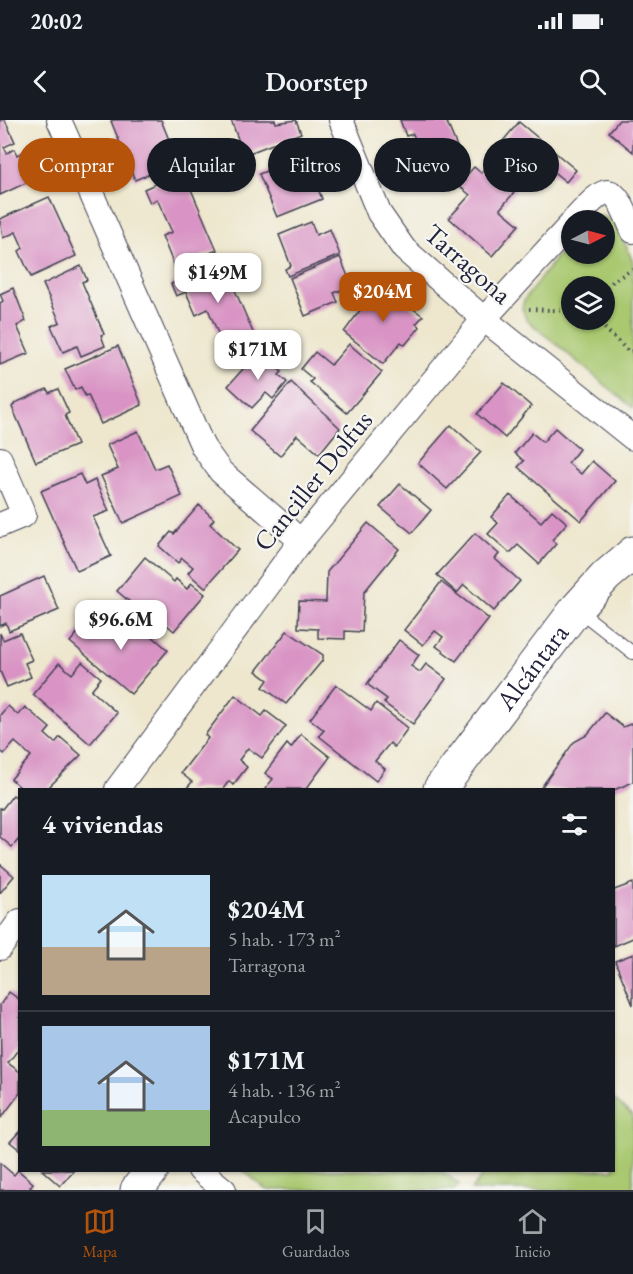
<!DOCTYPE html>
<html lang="es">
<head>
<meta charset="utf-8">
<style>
  body { margin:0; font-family:"EB Garamond",serif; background:#242831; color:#f1f3f6; height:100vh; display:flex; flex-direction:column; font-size:22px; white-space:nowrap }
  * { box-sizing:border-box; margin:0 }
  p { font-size:20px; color:#9ea1a6 }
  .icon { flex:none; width:33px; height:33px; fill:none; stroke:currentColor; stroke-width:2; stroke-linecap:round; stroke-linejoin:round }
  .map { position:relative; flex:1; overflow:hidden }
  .details { position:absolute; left:18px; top:668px; width:597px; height:384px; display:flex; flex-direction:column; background:#171b24; border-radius:0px; box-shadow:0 2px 4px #0004 }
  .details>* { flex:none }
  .top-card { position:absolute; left:18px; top:18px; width:597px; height:54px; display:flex; gap:12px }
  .needle { width:39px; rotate:84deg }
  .fabs { position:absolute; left:561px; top:90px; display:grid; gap:12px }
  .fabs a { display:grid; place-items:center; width:54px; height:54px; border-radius:50%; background:#171b24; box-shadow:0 2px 4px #0004; font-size:30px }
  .price { position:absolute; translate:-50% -51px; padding:0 14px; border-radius:12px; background:#fff; color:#222; font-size:20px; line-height:39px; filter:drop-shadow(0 2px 3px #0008) }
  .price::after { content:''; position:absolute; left:50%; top:36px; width:18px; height:14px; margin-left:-9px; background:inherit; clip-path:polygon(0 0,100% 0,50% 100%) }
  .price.selected { background:#b45309; color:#fff }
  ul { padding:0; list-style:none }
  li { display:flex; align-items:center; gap:18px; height:150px; padding:0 24px }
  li+li { border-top:2px solid #363941 }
  li span { display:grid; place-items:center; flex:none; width:168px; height:120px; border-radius:0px; color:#555 }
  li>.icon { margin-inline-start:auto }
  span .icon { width:72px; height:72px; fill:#fffc; stroke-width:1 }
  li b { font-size:26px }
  h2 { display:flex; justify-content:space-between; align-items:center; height:72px; padding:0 24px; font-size:26px }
  .tag { padding:0 21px; border-radius:27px; background:#171b24; box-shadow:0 2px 4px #0004; font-size:21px; line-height:54px }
  .tag.selected { background:#b45309; color:#fff }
  .status { display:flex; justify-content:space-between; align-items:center; height:42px; padding:0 30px; background:#171b24; direction:ltr }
  .status svg { height:16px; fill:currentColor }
  header { display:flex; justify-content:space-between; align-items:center; height:78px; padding:0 24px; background:#171b24; font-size:27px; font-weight:600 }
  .menu { display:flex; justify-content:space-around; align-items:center; height:84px; border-top:2px solid #363941; background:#171b24; font-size:16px; color:#9ea1a6 }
  .menu a { display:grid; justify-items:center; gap:3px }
  .menu .selected { color:#b45309 }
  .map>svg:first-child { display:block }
  .green { fill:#a9c870; stroke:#667556; stroke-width:1.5; fill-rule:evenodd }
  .building { fill:#d994c5 }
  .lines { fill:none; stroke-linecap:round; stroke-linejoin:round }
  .lane-casing { stroke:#414051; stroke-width:14 }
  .street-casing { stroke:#414051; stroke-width:26 }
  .secondary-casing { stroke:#414051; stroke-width:35 }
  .path { stroke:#414051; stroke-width:4; stroke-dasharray:1.5 4.5; stroke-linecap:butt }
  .lane { stroke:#fff; stroke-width:12 }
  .street { stroke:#fff; stroke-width:24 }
  .secondary { stroke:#fff; stroke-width:33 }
  .labels { text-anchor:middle; stroke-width:4.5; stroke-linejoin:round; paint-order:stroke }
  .street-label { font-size:27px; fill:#22223b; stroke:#f6f6f2 }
</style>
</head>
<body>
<div class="status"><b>20:02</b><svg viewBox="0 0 49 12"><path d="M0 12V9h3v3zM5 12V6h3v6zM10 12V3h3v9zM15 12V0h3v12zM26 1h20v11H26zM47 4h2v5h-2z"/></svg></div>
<header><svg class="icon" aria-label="back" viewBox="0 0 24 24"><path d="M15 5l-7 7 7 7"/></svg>Doorstep<svg class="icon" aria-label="search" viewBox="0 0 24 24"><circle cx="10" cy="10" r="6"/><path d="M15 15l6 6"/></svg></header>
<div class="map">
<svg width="633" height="1070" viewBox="0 0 633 1070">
  <rect width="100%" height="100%" fill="#f6f6f2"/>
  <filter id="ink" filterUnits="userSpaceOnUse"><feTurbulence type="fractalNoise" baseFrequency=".0167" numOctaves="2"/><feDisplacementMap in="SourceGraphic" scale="12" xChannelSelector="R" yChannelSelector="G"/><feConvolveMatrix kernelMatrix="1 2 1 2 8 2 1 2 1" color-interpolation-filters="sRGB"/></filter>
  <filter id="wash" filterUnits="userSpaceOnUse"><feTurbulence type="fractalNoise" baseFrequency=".008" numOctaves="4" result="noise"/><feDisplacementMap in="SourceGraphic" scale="24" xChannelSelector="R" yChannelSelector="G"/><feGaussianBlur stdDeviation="1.35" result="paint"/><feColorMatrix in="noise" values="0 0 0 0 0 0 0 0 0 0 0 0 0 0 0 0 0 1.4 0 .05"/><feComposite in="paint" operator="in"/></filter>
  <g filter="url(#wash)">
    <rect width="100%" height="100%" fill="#eee7ce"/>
    <g class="green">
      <path d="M601,96L613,101L621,114L633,142V288L526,199L522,188L524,180L571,118L572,134H604V100H586ZM572,166H604V200H572Z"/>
      <path d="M614,980L633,996V1070H471L487,1050H614Z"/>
      <path d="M243,1050H440L459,1064L454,1070H266Z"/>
    </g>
    <g id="blocks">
      <g class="building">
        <path d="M0,0H5L15,22L4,27L7,33L14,29L17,35L30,28L43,55L0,75Z"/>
        <path d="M114,0H161L178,42L135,60L111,1Z"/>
        <path d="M231,0H275L276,3L296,0L301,13L244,35Z"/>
        <path d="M400,0H446L463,41L423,56L415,35L420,33L413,14L406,16Z"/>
        <path d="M619,0H633V32L609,12Z"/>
        <path d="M519,2L576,50L566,62L538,39L521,60L491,35Z"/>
        <path d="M290,42L293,49L308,42L322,79L277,97L259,54Z"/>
        <path d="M489,43L518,68L500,89L519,105L492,136L449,98L470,75L458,65L474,47L481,53Z"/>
        <path d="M167,59L171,67L187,60L217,130L175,148L162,116L172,112L157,79L150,83L144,69Z"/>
        <path d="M49,77L76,136L31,157L19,131L23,128L16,112L3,118L0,99Z"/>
        <path d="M311,102L316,115L330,109L340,135L288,156L285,149L291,146L279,115Z"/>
        <path d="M340,137L352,166L334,173L338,182L305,196L290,158Z"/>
        <path d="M223,142L255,217L225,230L208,189L196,195L186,172L176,176L171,164L193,155L195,160L209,154L207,150Z"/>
        <path d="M81,146L87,160L82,162L104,214L101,215L105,226L81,236L77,226L63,232L51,206L60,202L43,164Z"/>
        <path d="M375,161L423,196L416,204L420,207L405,225L401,222L383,244L344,212L361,189L356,184Z"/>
        <path d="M13,168L26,201L17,206L29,233L0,245V183L3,181L0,174Z"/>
        <path d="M349,224L382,252L347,293L310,262L313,259L301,249L315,232L331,245Z"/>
        <path d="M118,226L142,285L101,304L88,275L85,276L81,267L75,270L65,249Z"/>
        <path d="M258,232L282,252L279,255L287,262L273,279L266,273L252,288L228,266Z"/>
        <path d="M291,262L340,308L319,334L297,315L280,336L250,311Z"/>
        <path d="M504,263L531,286L505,318L477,294Z"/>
        <path d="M47,269L49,273L58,269L69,293L65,295L77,325L36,342L12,287L15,283Z"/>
        <path d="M451,305L481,332L447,369L418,343Z"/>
        <path d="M555,308L579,329L568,343L581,354L592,341L615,361L581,401L518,347L524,341L515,333L532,313L543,322Z"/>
        <path d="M138,311L155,349L167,344L182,376L123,403L101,356L118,349L107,325Z"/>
        <path d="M80,354L85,365L95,360L109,391L93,397L111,436L77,451L41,371Z"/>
        <path d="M400,364L431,390L412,413L380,387Z"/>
        <path d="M510,375L541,402L552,390L567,403L552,420L556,424L539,444L518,425L510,433L488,414L498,403L491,397Z"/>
        <path d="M199,385L214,399L210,404L238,430L205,468L188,453L193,447L182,438L178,443L159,426L171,412L174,414Z"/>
        <path d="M368,403L399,429L364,472L362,512L345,511V519L318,518V509L298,508L299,481L326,482L327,452Z"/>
        <path d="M475,413L499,434L495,439L520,461L494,491L464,465L457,473L437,455Z"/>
        <path d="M145,437L174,462L176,459L187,469L191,463L205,474L174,511L149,490L145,495L117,471Z"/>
        <path d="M44,456L59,490L9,511L6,503L0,506V476Z"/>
        <path d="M441,462L489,499L456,541L436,526L443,517L435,511L423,525L404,510Z"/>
        <path d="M92,496L114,514L129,496L168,530L131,574L70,522Z"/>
        <path d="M287,511L323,535V540L286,584L263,567L268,560L256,551Z"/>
        <path d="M0,513L3,520L20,513L32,540L25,543L31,557L7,567L0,551Z"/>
        <path d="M399,520L419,535L411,546L420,552L426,544L446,559L413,604L384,583L387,579L367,564Z"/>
        <path d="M82,542L101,558L91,570L117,593L90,624L33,574L59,543L72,554Z"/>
        <path d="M336,565L371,591L376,583L408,608L394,627L390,623L375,641L385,649L376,661L319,616L324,610L310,599Z"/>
        <path d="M235,575L262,596L266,591L286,606L262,638L248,628L239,640L247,647L233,665L229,661L223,669H186L192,662L181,653L208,618L205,615Z"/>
        <path d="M8,586L18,595L25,587L50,608L45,614L55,623L60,617L81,635L47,669H22L11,659L31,636L15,622L4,634L0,630V595Z"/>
        <path d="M605,593L623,607L633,603V662L614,670L540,669L574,622L587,615Z"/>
        <path d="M301,614L330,637L306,669H265L273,659L265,653L287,624L291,628Z"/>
        <path d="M13,675L20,680V718L12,727L0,717V688L2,689Z"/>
        <path d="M0,744L14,756L0,773Z"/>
        <path d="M633,763V818L614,826V770Z"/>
        <path d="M633,834V885L615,841Z"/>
        <path d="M9,872L20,880V927L8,943L20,952V973L2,997L0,885Z"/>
        <path d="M20,1011V1030L10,1022Z"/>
        <path d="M0,1043L14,1055L18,1050L33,1063L30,1067L34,1070H0Z"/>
        <path d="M42,1050H74L60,1066Z"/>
      </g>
    </g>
  </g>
  <g filter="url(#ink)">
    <use href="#blocks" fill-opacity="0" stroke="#414051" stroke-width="1.5"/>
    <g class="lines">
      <g class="lane-casing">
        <path id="lane" d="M577,489L633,533"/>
      </g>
      <g class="street-casing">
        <g id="street">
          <path d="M59,0L203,327L221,352L301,421"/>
          <path d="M341,0L379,93L404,129L484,199L633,318"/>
          <path d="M574,100C609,62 612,60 633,111"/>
          <path d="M0,339L24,395L0,405"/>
          <path d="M117,669L301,421L484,199L572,103"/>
          <path d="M0,828L20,801"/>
          <path d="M200,1050L224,1070"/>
        </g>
      </g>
      <g class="secondary-casing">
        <g id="secondary">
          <path id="s1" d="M440,669L577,488L606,456L633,433"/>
          <path d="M137,1070L152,1050"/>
        </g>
      </g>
      <g class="path">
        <path d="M604,172L613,161L633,149"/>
        <path d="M529,189L572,191"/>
        <path d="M596,200L629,232L633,231"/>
      </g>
      <use href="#lane" class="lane"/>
      <use href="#street" class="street"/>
      <use href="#secondary" class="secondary"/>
    </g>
  </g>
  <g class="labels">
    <g class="street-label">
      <text transform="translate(468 144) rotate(41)" y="9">Tarragona</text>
      <text transform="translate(313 361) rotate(-51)" y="9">Canciller Dolfus</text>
      <text dy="9" stroke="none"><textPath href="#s1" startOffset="153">Alcántara</textPath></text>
    </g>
  </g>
</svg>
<div class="fabs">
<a><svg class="needle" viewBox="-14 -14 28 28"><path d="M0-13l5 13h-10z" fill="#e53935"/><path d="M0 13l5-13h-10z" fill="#9ea1a6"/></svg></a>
<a><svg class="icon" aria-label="layers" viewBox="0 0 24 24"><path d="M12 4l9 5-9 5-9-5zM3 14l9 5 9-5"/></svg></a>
</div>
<b class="price" style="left:218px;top:184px">$149M</b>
<b class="price selected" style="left:383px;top:203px">$204M</b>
<b class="price" style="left:258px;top:261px">$171M</b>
<b class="price" style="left:121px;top:531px">$96.6M</b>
<div class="top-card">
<a class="tag selected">Comprar</a>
<a class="tag">Alquilar</a>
<a class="tag">Filtros</a>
<a class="tag">Nuevo</a>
<a class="tag">Piso</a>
</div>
<section class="details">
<h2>4 viviendas<svg class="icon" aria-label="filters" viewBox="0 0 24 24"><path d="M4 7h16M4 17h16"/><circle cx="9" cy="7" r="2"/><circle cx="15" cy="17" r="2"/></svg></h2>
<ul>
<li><span style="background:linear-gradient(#bfe0f5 60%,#b9a48a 0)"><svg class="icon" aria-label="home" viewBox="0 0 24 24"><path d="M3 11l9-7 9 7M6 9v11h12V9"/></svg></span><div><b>$204M</b><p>5 hab. · 173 m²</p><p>Tarragona</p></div></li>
<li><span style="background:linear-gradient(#a9c7e8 70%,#8fb573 0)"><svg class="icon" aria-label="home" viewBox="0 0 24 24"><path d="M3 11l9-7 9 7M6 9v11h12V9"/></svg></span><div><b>$171M</b><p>4 hab. · 136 m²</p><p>Acapulco</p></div></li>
</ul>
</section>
</div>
<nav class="menu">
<a class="selected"><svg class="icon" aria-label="map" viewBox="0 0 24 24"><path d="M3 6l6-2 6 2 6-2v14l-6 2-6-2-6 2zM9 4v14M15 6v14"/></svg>Mapa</a>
<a><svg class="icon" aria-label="saved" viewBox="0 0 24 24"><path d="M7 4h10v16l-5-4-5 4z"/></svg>Guardados</a>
<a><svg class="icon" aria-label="home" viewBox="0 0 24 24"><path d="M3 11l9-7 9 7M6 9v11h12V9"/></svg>Inicio</a>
</nav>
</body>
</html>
